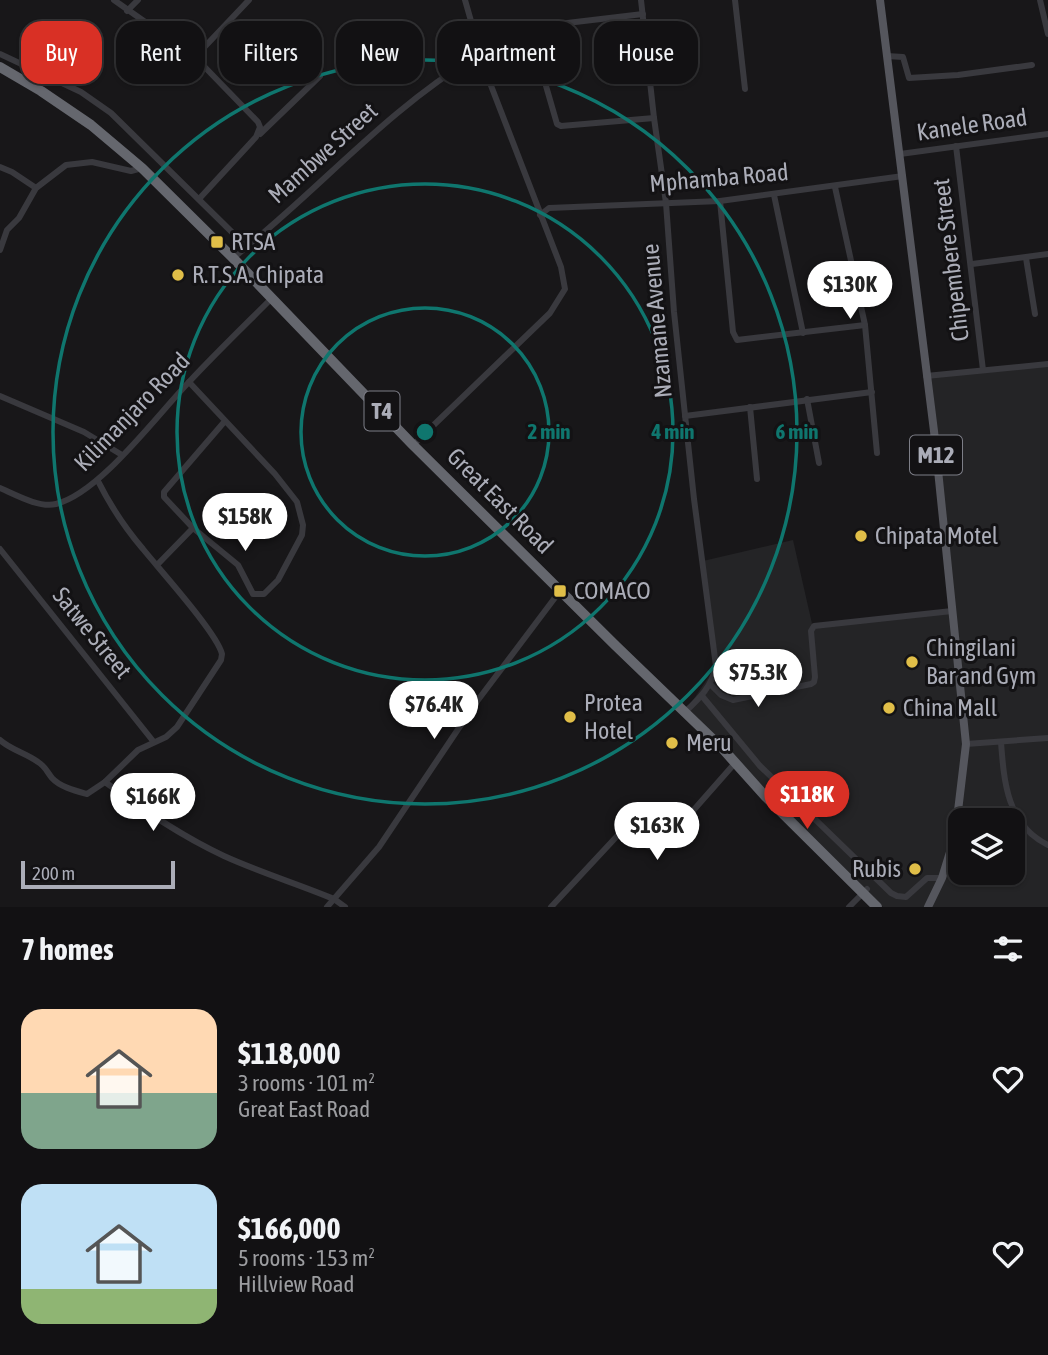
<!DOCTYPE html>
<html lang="en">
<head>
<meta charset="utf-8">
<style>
  body { margin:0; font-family:"Asap Condensed",sans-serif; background:#1f1f21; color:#f1f3f6; height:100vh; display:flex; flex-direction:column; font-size:26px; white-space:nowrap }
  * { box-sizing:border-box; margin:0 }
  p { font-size:23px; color:#9c9da0 }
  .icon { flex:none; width:38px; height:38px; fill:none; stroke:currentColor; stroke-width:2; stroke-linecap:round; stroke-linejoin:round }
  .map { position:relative; height:907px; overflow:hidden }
  .sheet { display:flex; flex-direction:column; background:#121113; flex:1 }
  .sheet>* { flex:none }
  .top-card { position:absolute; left:21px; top:21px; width:1006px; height:63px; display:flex; gap:14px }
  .buttons { position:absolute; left:948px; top:808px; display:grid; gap:14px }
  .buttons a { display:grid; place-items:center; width:77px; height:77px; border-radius:14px; background:#121113; box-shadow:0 2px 5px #0004,0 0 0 2px #313133; font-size:35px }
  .scale { position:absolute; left:21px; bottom:18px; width:154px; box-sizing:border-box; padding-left:7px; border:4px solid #abadb8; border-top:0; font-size:19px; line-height:24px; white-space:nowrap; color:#abadb8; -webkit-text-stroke:5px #131214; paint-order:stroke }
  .price { position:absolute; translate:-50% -60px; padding:0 16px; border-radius:24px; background:#fff; color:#222; font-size:23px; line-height:46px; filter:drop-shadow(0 2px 4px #0008) }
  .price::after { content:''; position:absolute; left:50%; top:42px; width:21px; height:16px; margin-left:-10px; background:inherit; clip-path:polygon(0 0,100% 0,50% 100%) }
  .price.active { background:#d93025; color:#fff }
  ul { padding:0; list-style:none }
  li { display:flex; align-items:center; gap:21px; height:175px; padding:0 21px }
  li span { display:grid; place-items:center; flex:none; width:196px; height:140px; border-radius:21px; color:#555 }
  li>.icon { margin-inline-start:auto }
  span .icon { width:84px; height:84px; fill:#fffc; stroke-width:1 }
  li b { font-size:30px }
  h2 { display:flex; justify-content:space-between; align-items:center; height:84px; padding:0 21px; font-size:30px }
  .pill { padding:0 24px; border-radius:21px; background:#121113; box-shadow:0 2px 5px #0004,0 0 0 2px #313133; font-size:24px; line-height:63px }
  .pill.active { background:#d93025; color:#fff }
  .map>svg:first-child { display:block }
  .built { fill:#242426; fill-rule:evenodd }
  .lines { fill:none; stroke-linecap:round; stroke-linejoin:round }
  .minor { stroke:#39393e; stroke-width:6 }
  .major { stroke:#55565d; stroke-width:8 }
  .highway { stroke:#65676e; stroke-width:10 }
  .ring { fill:none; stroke:#0f766e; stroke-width:3.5 }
  .poi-dot { fill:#e0be48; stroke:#131214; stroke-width:2.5 }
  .labels { text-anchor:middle; stroke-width:6; stroke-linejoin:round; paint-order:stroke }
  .shield { fill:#131214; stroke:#7d7e87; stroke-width:2 }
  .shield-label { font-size:23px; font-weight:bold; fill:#abadb8 }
  .street-label { font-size:24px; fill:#abadb8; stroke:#131214 }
  .poi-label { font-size:24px; fill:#abadb8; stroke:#131214; text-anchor:start }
  .centre { fill:#0f766e; stroke:#131214; stroke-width:3.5 }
  .ring-label { font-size:21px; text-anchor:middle; font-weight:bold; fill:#0f766e; stroke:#131214; stroke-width:6; stroke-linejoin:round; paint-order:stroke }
</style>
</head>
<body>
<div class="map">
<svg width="1048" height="907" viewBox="0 0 1048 907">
  <rect width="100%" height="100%" fill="#181719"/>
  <path class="built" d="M1048,366V907H883L685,712L716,666L703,561L793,540L813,628L952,611L926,376ZM961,821H1013V873H961Z"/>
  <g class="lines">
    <g class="minor">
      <path d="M114,0L195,57L258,122L260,127L256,137L199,199"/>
      <path d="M641,0L654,118L666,203L674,312L694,499L716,666C712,686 700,698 685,712"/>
      <path d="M735,0L745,89"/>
      <path d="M1040,0L1048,34"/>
      <path d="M127,11L138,0"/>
      <path d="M474,34L643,14"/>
      <path d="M0,54L81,92L111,113L247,247"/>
      <path d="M887,56L903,57L909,78L958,75L1032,65"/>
      <path d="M195,57L249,0"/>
      <path d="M490,82L544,79L557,124L561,126L654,118"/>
      <path d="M260,134L320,76"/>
      <path d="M956,146L983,370"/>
      <path d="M900,154L1048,134"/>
      <path d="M0,167L12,172L36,188"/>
      <path d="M835,187L865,325L877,453"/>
      <path d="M774,195L803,333"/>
      <path d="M720,201L733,332L737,340L865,325"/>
      <path d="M540,215L549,208L720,201L903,176"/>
      <path d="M0,250L7,230L19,218L36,188L66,165L92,162L131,171L142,168"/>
      <path d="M233,258C316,193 385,111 475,57"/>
      <path d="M1026,258L1035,314"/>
      <path d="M972,264L1048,254"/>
      <path d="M926,376L1048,364"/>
      <path d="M189,382L275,474L297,502L303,525L302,535L278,580L264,594H253L238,565L193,528L164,497V492L225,421"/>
      <path d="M0,396L84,432L122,455"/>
      <path d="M807,399L819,463"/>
      <path d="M750,407L757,479"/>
      <path d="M685,416L872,392"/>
      <path d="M413,445L550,313L565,289L561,267L485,70L465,0"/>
      <path d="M98,481C110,505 125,528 143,549C159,569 217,633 222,654L221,660L177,727L166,737L138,750L105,782"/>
      <path d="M0,488C16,495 39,508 56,504C100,493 157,415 189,382C216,353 244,326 272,298"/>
      <path d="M0,549L153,741"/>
      <path d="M157,565L193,528"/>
      <path d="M710,684L721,695L733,700L811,684L814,682L815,677L811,631L814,626L952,611"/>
      <path d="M702,696L760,766L891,893L897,896L906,897L927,878H942"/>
      <path d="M0,740C11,750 26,753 38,762C45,766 47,772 52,778C60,787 76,791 87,794L105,782C143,810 181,836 224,856C259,872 298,884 334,899L345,907"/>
      <path d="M1001,742C1004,782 1007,825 1048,845"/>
      <path d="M966,744L1048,738"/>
      <path d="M327,907L379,847L475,704L560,591"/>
      <path d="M551,907L619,834C634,833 647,853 662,846L735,763"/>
      <path d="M849,907L867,889"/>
    </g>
    <path class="major" d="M880,0L934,431L966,744L955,836L942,878L928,907"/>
    <path class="highway" d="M0,67L41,91L91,125L142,168L233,258L413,445L616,646L722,748L765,796L877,907"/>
  </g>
  <g class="ring">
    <circle cx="425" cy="432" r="124"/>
    <circle cx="425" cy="432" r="248"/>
    <circle cx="425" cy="432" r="372"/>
  </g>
  <g class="poi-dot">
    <rect x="210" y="235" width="14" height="14" rx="3.5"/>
    <circle cx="178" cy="275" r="7"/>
    <circle cx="861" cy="536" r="7"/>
    <rect x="553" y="584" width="14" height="14" rx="3.5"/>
    <circle cx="912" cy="662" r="7"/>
    <circle cx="889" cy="708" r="7"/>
    <circle cx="570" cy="717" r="7"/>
    <circle cx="672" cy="743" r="7"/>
    <circle cx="915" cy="869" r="7"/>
  </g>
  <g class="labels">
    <g class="shield">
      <rect x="364.5" y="391.5" width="35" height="39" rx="5"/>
      <rect x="910" y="435.5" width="52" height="39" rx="5"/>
    </g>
    <g class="shield-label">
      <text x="382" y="419">T4</text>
      <text x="936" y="463">M12</text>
    </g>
    <g class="street-label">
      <text transform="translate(972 125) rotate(-8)" y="8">Kanele Road</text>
      <text transform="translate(323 153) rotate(-42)" y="8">Mambwe Street</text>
      <text transform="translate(719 178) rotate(-5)" y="8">Mphamba Road</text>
      <text transform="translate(951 260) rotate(-97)" y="8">Chipembere Street</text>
      <text transform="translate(657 321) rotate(-95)" y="8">Nzamane Avenue</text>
      <text transform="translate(132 412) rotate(-46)" y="8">Kilimanjaro Road</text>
      <text transform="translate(500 501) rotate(45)" y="8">Great East Road</text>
      <text transform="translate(92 633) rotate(51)" y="8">Satwe Street</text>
    </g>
    <g class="poi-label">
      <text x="231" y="250">RTSA</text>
      <text x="192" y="283">R.T.S.A. Chipata</text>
      <text x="875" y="544">Chipata Motel</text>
      <text x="574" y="599">COMACO</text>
      <text x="926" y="656">Chingilani<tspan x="926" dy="28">Bar and Gym</tspan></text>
      <text x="584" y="711">Protea<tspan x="584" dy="28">Hotel</tspan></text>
      <text x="903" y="716">China Mall</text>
      <text x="686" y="751">Meru</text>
      <text x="901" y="877" text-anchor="end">Rubis</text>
    </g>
  </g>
  <circle cx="425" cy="432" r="10" class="centre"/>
  <g class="ring-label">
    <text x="549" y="439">2 min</text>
    <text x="673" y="439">4 min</text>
    <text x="797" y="439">6 min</text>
  </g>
</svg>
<div class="buttons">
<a><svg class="icon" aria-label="layers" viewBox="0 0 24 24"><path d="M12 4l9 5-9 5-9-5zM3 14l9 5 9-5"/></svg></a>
</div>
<div class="scale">200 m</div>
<b class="price" style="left:850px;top:321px">$130K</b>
<b class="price" style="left:245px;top:553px">$158K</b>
<b class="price" style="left:758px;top:709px">$75.3K</b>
<b class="price" style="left:434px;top:741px">$76.4K</b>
<b class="price active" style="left:807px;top:831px">$118K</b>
<b class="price" style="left:153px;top:833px">$166K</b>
<b class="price" style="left:657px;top:862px">$163K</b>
<div class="top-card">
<a class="pill active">Buy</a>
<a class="pill">Rent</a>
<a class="pill">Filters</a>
<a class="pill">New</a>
<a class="pill">Apartment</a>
<a class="pill">House</a>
</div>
</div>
<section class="sheet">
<h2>7 homes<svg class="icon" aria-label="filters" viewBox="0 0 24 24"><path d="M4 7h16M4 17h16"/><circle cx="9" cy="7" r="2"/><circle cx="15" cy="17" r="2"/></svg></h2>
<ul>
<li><span style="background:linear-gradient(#ffd9b3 60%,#7fa58c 0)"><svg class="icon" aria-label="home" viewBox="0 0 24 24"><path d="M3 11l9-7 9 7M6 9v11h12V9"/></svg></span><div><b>$118,000</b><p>3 rooms · 101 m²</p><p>Great East Road</p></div><svg class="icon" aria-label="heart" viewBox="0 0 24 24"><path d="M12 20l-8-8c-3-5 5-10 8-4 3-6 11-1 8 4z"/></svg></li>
<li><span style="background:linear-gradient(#bfe0f5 75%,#8fb573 0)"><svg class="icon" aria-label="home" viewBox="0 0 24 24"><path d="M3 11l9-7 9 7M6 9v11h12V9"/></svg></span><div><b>$166,000</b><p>5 rooms · 153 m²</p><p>Hillview Road</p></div><svg class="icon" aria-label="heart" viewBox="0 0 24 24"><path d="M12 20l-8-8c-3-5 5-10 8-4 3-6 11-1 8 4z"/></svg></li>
</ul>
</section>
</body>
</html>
